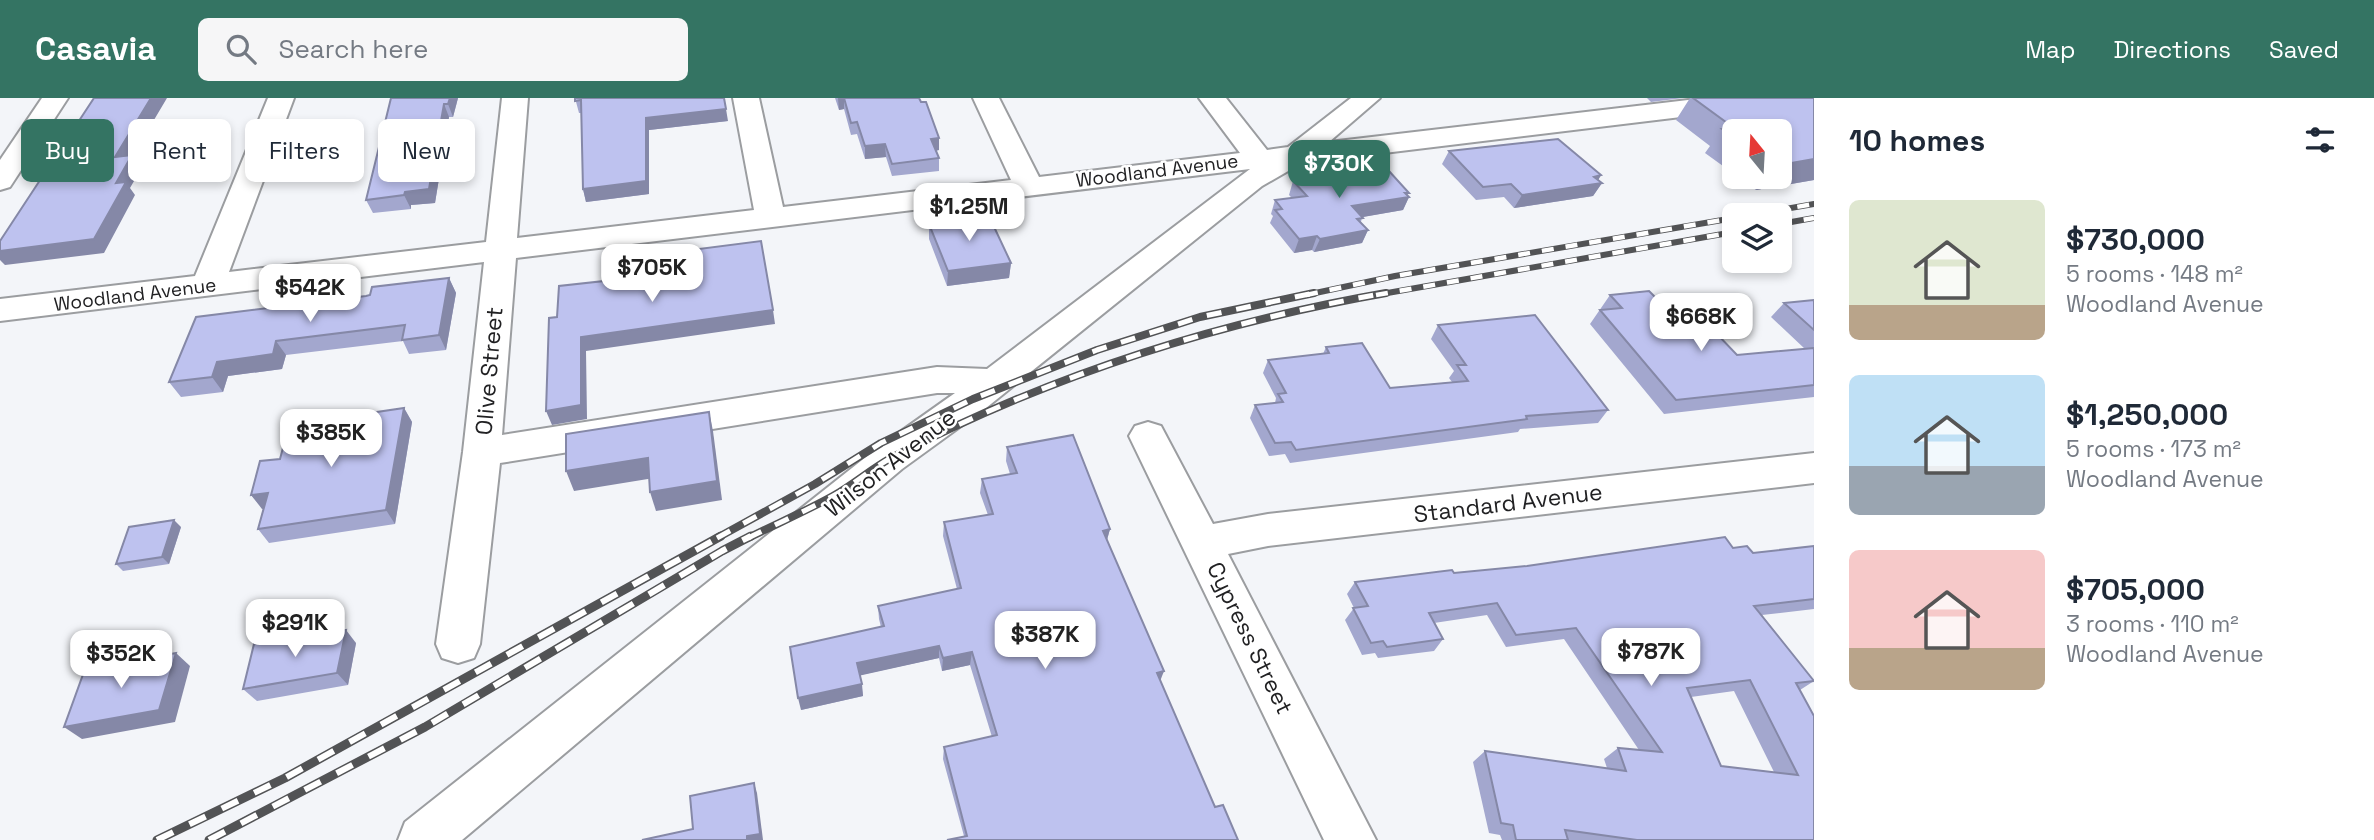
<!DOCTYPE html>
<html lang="en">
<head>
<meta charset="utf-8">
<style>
  body { margin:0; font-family:"Space Grotesk",sans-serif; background:#f6f6f7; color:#1f2937; height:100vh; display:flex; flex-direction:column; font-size:26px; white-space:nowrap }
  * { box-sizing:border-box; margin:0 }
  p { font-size:23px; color:#747a83 }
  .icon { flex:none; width:38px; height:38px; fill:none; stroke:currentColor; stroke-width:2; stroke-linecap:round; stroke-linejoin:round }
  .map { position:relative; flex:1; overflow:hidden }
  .panel { display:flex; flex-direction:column; background:#fff; width:560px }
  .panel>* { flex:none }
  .guide { position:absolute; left:21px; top:21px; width:665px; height:63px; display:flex; gap:14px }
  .needle { width:46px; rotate:342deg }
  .tools { position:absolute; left:1722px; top:21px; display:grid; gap:14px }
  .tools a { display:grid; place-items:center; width:70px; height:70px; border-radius:10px; background:#fff; box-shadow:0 4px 10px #0003; font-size:35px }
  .price { position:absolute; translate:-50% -60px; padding:0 16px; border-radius:14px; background:#fff; color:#222; font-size:23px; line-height:46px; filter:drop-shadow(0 2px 4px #0008) }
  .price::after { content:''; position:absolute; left:50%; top:42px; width:21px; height:16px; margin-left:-10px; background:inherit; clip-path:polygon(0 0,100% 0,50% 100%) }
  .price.current { background:#347463; color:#fff }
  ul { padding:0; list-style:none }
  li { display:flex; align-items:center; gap:21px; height:175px; padding:0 35px }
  li span { display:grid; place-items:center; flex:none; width:196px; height:140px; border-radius:10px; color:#555 }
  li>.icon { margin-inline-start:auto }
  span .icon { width:84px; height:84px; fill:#fffc; stroke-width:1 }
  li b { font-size:30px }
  h2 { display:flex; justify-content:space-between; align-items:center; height:84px; padding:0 35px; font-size:30px }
  .chip { padding:0 24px; border-radius:10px; background:#fff; box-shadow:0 4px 10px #0003; font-size:24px; line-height:63px }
  .chip.current { background:#347463; color:#fff }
  header { display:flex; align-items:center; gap:42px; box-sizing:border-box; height:98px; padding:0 35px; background:#347463; color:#fff }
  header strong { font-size:33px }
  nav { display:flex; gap:38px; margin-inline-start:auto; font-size:24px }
  .search { width:490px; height:63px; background:#f6f6f7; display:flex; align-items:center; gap:18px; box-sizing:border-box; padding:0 24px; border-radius:10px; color:#747a83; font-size:26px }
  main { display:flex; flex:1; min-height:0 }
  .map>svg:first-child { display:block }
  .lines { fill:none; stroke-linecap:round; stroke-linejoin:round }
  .minor-casing { stroke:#9b9da0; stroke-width:4 }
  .minor { fill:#fff; fill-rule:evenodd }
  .rail-far2-casing { stroke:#525355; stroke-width:6 }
  .rail-far1-casing { stroke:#525355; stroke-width:8 }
  .rail-casing { stroke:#525355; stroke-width:9 }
  .rail-far2 { stroke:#fff; stroke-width:4.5; stroke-dasharray:12; stroke-linecap:butt }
  .rail-far1 { stroke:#fff; stroke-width:5; stroke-dasharray:15; stroke-linecap:butt }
  .rail { stroke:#fff; stroke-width:6; stroke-dasharray:18; stroke-linecap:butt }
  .wall { fill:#a3a7ce; fill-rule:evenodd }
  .shaded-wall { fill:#8588a7 }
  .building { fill:#bec2ef; stroke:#8588a7; stroke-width:2; fill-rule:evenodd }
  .labels { text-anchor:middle; stroke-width:5; stroke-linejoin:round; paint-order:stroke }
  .far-street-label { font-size:19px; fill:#212123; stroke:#fff }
  .street-label { font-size:23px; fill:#212123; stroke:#fff }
</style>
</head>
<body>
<header>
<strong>Casavia</strong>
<div class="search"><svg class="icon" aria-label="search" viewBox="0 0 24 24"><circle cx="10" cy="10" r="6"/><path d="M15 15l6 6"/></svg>Search here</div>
<nav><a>Map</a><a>Directions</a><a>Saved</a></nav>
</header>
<main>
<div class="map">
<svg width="1814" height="742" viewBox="0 0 1814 742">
  <rect width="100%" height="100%" fill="#f3f5f9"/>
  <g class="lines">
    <g class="minor-casing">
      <g id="minor">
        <path d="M42,0H68L10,89L0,92V62Z"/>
        <path d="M268,0H294L229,174L486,144L502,0H528L517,140L754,112L733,0H759L783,109L1011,82L973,0H999L1039,79L1240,55L1199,0H1226L1267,52L1288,49L1351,0H1380L1329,44L1705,0H1785L1781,6L1772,8L1302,65L1262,88L986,310L902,371L462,742H398L405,724L876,351L955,295H937L500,365L480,546L474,560L458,565L442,560L436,546L463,354L484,164L0,223V201L195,178ZM1250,71L987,271L937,269L502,337L516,160Z"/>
        <path d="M1148,324L1161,328L1213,426L1268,416L1814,355V385L1268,448L1228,456L1376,742H1324L1129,338L1135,328Z"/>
      </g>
    </g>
    <use href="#minor" class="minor"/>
    <g class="rail-far2-casing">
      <g id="rail-far2">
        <path d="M1750,117L1814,106"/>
        <path d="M1780,126L1814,120"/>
        <path d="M1306,197L1395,178L1734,120"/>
        <path d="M1376,197L1734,134"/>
      </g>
    </g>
    <g class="rail-far1-casing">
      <g id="rail-far1">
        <path d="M717,440L815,386L881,345L973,301L1097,252L1200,219L1314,195"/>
        <path d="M748,440C776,426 806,413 833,398C853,387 871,371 891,360C1046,279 1214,225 1386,195"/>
      </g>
    </g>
    <g class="rail-casing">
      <g id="rail">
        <path d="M157,742L285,680L721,438"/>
        <path d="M209,742L425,629L722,453L751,438"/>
      </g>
    </g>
    <use href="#rail-far2" class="rail-far2"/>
    <use href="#rail-far1" class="rail-far1"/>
    <use href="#rail" class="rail"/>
  </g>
  <g class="wall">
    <path d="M391,0H458L453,19H449L435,105L411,107V111L373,115L366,102Z"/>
    <path d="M575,0L728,23L649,32V96L586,104L583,91L582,15H579Z"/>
    <path d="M835,0H919L939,40V52L936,53L939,60V73L892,78L886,59L865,61L857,36L851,37L844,11L839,12Z"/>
    <path d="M1647,0H1683L1651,4Z"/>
    <path d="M1690,0H1814V82L1756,92L1738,79H1780V33H1734V76L1705,55L1710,48L1676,22Z"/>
    <path d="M1449,53L1601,77L1598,82L1602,85L1593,98L1514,110L1504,99L1476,102L1442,66Z"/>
    <path d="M1324,70L1409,95L1407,97L1409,99L1403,112L1362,119L1361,124L1368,132L1362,145L1314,154L1312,152L1294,155L1270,125L1273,118L1271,116L1275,102L1292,100L1289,97L1293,83L1321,79Z"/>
    <path d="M943,121L1011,165L1009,180L947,188L929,141V126L943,124Z"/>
    <path d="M449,180L456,195L446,252L409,256L403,243L286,257L282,271L228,278L223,294L181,299L169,284L366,198Z"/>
    <path d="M1610,197L1671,215L1737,257L1805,251L1771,219L1784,205L1814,202V299L1664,316L1590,226Z"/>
    <path d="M1438,227L1608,312L1598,325L1520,331L1518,334L1290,365L1285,356L1269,358L1250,320L1255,307L1275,305L1276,300L1263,275L1268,262L1323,256L1326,249L1390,290L1452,284L1449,280L1454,273L1431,241Z"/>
    <path d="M404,310L412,324L395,426L269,445L258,431L263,411L251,397L280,361Z"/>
    <path d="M1007,349L1110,431L1107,442L1160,582L1215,709L1238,742L964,738L943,661L944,649L992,639L970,567L942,573L939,560L860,577L863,598L801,612L881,529L879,521L878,508L957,491L943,438L944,424L988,417L980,395L982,381L1010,376L1006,363Z"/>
    <path d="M181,429L169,466L123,473L116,466Z"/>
    <path d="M1814,448V511L1762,517L1814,583L1800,592L1814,742H1502L1500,737L1489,735L1473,664L1485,653L1607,670L1604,661L1618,650L1639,652L1564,541L1506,549L1487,517L1434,525L1443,541L1434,553L1378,560L1375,555L1362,557L1345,522L1354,510L1347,496L1355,484L1733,450L1753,455ZM1734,593L1774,674L1721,668L1691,599Z"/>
    <path d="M356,545L348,587L257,603L243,591Z"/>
  </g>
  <g class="shaded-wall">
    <path d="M151,0H167L132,59L141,71L130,90L135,97L104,155L5,167L0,162V153L116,85L115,59Z"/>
    <path d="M450,0H458L453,19L448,6Z"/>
    <path d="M838,0H844V11L839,12Z"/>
    <path d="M444,6L449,19L435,105L411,107V111L404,97L405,94Z"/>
    <path d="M726,11L728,23L649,32V96L586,104L583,91L646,20Z"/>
    <path d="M939,40V52L931,53V41Z"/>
    <path d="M885,46L886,59L865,61V48Z"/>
    <path d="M1814,61V82L1756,92L1766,79H1780V67Z"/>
    <path d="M1601,77L1596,86L1602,85L1593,98L1514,110L1522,97Z"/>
    <path d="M1409,99L1403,112L1346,122L1352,108Z"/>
    <path d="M1368,132L1362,145L1314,154L1320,141Z"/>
    <path d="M1317,138L1312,152L1294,155L1299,141Z"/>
    <path d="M1011,165L1009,180L947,188L948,173Z"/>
    <path d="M449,180L456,195L446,252L439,237Z"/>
    <path d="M773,212L775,226L586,253L587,321L552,327L546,313L581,239Z"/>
    <path d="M276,243L286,257L282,271L228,278L223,294L212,279L217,264Z"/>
    <path d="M404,310L412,324L395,426L386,412Z"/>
    <path d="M709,314L713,333L722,402L656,413L650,394Z"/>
    <path d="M648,360L654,380L574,393L566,373Z"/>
    <path d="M268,395L279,409L262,411L251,397Z"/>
    <path d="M174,422L181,429L169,466L162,459Z"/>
    <path d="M1110,431L1106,445L1103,433Z"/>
    <path d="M346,532L356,545L348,587L337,575Z"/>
    <path d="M939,548V560L858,578L857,565Z"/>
    <path d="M972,554L970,567L942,573L943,560Z"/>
    <path d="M176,555L190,568L175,624L82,641L64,629Z"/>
    <path d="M1164,573L1159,586L1157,575Z"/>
    <path d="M862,586L863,598L801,612L798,600Z"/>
    <path d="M754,685L757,695L763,742H747Z"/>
  </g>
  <g class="building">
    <path d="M94,0H151L115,59L132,57L116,85L126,84L94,141L0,153V143Z"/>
    <path d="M391,0H450L448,6H444L429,91L405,94L404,97L366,102Z"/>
    <path d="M575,0H724L726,11L646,20V83L583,91L581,2L575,3Z"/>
    <path d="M844,0H919L921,4H926L939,40L931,41L939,60L892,66L885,46L865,48L857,24L851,25Z"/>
    <path d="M1693,0H1814V61L1780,67V33H1734V40L1722,31L1734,30Z"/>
    <path d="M1558,41L1601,77L1594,79L1602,85L1522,97L1511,86L1483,89L1449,53Z"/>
    <path d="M1379,62L1409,95H1405L1409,99L1352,108L1363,120L1357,121L1368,132L1320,141L1317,138L1299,141L1275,112L1282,111L1275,102L1307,98L1293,83L1331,77L1324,70Z"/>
    <path d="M988,116L1011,165L948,173L929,126L944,124L943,121Z"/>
    <path d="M761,143L773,212L581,239V307L546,313L549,220L557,219L559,188L622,181L621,161Z"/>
    <path d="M449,180L439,237L402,242L405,227L276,243L273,256L217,264L212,279L169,284L196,219L366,198L370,197L372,189Z"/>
    <path d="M1649,193L1671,215L1695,213L1737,257L1814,250V287L1676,302L1600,212L1622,210L1610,197Z"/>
    <path d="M1814,202V232L1784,205Z"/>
    <path d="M1535,217L1608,312L1526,318L1527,321L1296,352L1291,344L1275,345L1255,307L1283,304L1278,296L1286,295L1268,262L1329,255L1326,249L1362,245L1390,290L1468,283L1457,267H1466L1438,227Z"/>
    <path d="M404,310L386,412L258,431L268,395L251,397L260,363L280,361L289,327Z"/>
    <path d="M709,314L717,383L650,394L648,360L566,373V336Z"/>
    <path d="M1073,337L1110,431L1103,433L1164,573L1157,575L1215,709L1223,707L1238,742H947L967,738L944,649L997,637L972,554L943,560L939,548L857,565L862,586L798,600L790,549L884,528L878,508L961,490L944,424L993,416L982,381L1017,375L1007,349Z"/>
    <path d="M174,422L162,459L116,466L129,429Z"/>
    <path d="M1725,439L1733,450L1747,448L1753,455L1814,448V501L1754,508L1814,583L1796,585L1814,618V742H1637L1565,732L1568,742H1516L1513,727L1501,725L1485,653L1626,673L1618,650L1662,654L1576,530L1516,537L1497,505L1429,515L1443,541L1387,549L1383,543L1371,545L1353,510L1368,508L1355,484L1452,472L1454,475L1527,468ZM1750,582L1798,677L1721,668L1687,590Z"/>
    <path d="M346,532L337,575L243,591L254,546Z"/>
    <path d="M176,555L159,612L64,629L85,571Z"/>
    <path d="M754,685L760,736L747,738V742H642L693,731L690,698Z"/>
  </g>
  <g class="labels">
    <g class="far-street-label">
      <text transform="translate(1157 72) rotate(-7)" y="7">Woodland Avenue</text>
      <text transform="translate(135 196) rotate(-7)" y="7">Woodland Avenue</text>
    </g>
    <g class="street-label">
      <text transform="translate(489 273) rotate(-85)" y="8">Olive Street</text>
      <text transform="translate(890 365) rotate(-38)" y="8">Wilson Avenue</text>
      <text transform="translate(1508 405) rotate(-7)" y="8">Standard Avenue</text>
      <text transform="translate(1250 540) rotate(64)" y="8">Cypress Street</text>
    </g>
  </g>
</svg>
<div class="tools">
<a><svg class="needle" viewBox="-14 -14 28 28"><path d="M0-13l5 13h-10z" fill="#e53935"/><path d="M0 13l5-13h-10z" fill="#747a83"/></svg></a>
<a><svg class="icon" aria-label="layers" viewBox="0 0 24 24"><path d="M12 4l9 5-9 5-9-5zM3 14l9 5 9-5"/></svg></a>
</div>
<b class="price current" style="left:1339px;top:102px">$730K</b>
<b class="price" style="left:969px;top:145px">$1.25M</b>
<b class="price" style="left:652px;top:206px">$705K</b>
<b class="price" style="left:310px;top:226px">$542K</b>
<b class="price" style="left:1701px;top:255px">$668K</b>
<b class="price" style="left:331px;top:371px">$385K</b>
<b class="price" style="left:295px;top:561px">$291K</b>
<b class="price" style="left:1045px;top:573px">$387K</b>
<b class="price" style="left:1651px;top:590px">$787K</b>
<b class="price" style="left:121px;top:592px">$352K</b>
<div class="guide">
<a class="chip current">Buy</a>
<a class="chip">Rent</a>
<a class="chip">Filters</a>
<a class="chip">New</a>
</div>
</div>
<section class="panel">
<h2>10 homes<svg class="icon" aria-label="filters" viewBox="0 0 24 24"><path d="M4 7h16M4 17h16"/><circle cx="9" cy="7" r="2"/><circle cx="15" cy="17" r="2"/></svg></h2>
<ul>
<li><span style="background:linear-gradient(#dfe7d0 75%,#b9a48a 0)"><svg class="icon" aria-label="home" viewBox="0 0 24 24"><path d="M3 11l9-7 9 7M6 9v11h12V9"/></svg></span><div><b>$730,000</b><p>5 rooms · 148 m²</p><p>Woodland Avenue</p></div></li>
<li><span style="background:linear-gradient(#bfe0f5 65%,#9aa5b1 0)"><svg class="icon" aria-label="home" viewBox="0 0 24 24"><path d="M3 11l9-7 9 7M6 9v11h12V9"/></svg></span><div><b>$1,250,000</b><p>5 rooms · 173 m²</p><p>Woodland Avenue</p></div></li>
<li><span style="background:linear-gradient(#f6c9c9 70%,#b9a48a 0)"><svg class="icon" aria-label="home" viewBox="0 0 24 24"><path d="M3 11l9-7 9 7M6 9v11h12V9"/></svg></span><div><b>$705,000</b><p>3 rooms · 110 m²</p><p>Woodland Avenue</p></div></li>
</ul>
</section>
</main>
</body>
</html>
